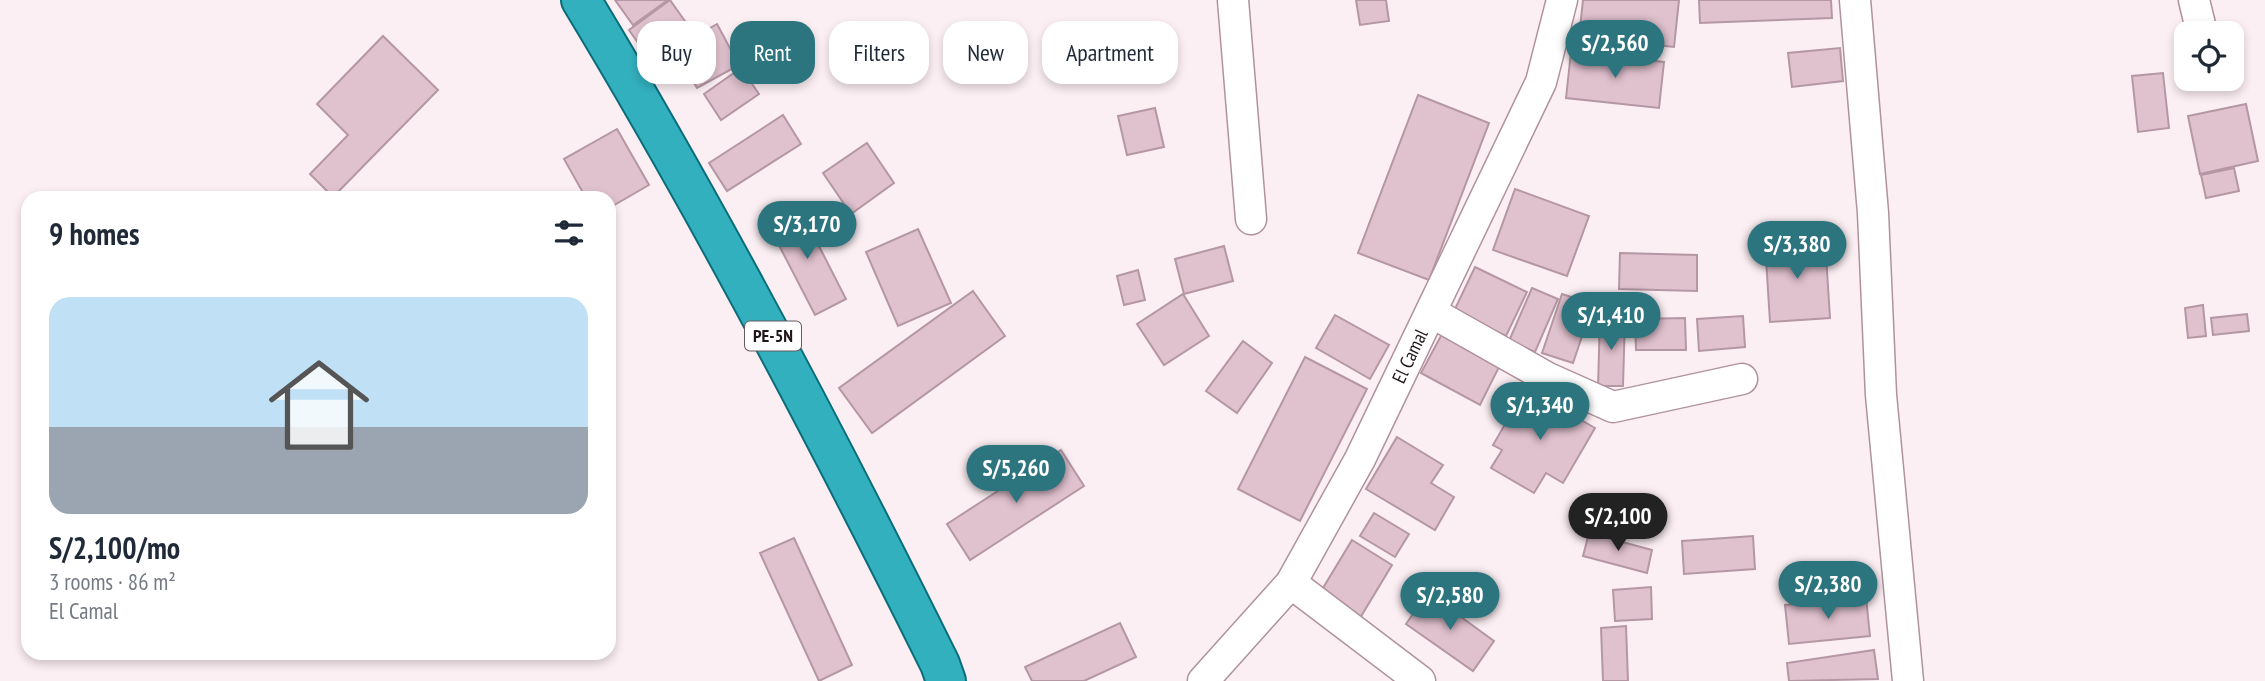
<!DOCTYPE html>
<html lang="en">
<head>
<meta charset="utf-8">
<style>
  body { margin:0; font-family:"PT Sans Narrow",sans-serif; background:#f6f6f7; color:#1f2937; height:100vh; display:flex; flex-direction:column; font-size:26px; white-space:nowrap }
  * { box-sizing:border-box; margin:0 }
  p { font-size:23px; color:#747a83 }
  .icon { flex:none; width:38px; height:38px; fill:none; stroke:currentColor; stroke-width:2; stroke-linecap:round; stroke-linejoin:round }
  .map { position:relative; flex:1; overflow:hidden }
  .sheet { position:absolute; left:21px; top:191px; width:595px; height:469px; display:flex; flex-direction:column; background:#fff; border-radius:21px; box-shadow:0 4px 10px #0003 }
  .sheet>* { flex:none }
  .banner { position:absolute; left:637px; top:21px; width:665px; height:63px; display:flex; gap:14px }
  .controls { position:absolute; left:2174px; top:21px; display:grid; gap:14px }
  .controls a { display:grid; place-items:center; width:70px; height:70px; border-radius:14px; background:#fff; box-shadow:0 4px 10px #0003; font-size:35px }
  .price { position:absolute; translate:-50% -60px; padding:0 16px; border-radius:24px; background:#2c747e; color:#fff; font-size:23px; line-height:46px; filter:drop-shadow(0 2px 4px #0008) }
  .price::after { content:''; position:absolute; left:50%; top:42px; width:21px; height:16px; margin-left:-10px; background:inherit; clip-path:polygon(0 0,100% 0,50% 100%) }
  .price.active { background:#222; color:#fff }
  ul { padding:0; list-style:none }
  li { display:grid; align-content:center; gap:14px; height:371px; padding:0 28px }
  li+li { border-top:2px solid #e0e1e3 }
  li span { display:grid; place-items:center; height:217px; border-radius:21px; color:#555 }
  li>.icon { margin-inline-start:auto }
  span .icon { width:126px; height:126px; fill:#fffc; stroke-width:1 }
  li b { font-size:30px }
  h2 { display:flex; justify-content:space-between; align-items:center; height:84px; padding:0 28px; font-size:30px }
  .chip { padding:0 24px; border-radius:21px; background:#fff; box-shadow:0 4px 10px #0003; font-size:24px; line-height:63px }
  .chip.active { background:#2c747e; color:#fff }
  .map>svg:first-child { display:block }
  .building { fill:#e0c1ce; stroke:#b597a4; stroke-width:2 }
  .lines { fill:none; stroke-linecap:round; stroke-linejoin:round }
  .minor-casing { stroke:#b0929e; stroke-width:33 }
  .trunk-casing { stroke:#0b6d7a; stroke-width:42 }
  .minor { stroke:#fff; stroke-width:30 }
  .trunk { stroke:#33b0be; stroke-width:38 }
  .labels { text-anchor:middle; stroke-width:5; stroke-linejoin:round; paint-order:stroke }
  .shield { fill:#fff; stroke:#635b5f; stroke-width:2 }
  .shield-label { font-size:18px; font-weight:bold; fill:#20151a }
  .street-label { font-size:19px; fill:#20151a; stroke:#fff }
</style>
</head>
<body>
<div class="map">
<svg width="2265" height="681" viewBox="0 0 2265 681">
  <rect width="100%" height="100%" fill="#fceff4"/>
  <g class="building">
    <path d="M615,0H668L633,25Z"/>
    <path d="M670,0L687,24L646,54L629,30Z"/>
    <path d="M1356,0H1386L1389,21L1360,25Z"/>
    <path d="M1583,0H1679L1674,47L1579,37Z"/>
    <path d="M1699,0H1831L1832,18L1700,23Z"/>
    <path d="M717,24L739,65L697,88L674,48Z"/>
    <path d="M383,36L438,90L333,197L310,174L348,135L317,104Z"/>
    <path d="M1840,48L1843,81L1792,87L1788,53Z"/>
    <path d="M1571,52L1664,62L1659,108L1566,98Z"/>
    <path d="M741,68L759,94L721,120L704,94Z"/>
    <path d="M2163,73L2169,128L2138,132L2132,76Z"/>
    <path d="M1418,95L1489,123L1429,280L1358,253Z"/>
    <path d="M2246,104L2258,161L2200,174L2188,116Z"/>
    <path d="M1155,108L1164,147L1127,155L1118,116Z"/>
    <path d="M783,115L801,144L727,191L709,163Z"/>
    <path d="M617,129L649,185L609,208V198H586L564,159Z"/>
    <path d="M867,143L894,183L851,214L823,173Z"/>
    <path d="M2234,168L2239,191L2206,198L2201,175Z"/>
    <path d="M1515,189L1589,216L1567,276L1493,250Z"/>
    <path d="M799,207L846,299L815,315L768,224Z"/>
    <path d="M918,229L951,303L898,326L866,252Z"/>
    <path d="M1825,239L1830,318L1770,322L1765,243Z"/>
    <path d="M1224,246L1233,281L1184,294L1175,259Z"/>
    <path d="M1620,253L1697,255V291L1619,289Z"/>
    <path d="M1475,267L1527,292L1506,336L1454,311Z"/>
    <path d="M1138,270L1145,300L1124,305L1117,276Z"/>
    <path d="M1532,288L1558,299L1535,352L1509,341Z"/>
    <path d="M973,291L1005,336L872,433L839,388Z"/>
    <path d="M1183,294L1209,336L1164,365L1137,324Z"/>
    <path d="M1562,294L1593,304L1573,363L1542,353Z"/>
    <path d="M2203,305L2206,336L2188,338L2185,308Z"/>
    <path d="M2247,314L2249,331L2213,335L2211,318Z"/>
    <path d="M1335,315L1389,345L1370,379L1316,348Z"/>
    <path d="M1743,316L1745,347L1699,351L1697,319Z"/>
    <path d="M1600,317H1625L1623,386H1598Z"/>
    <path d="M1685,318L1686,350H1636L1635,319Z"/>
    <path d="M1443,332L1501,363L1480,405L1421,373Z"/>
    <path d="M1243,341L1272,363L1237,413L1206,391Z"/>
    <path d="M1305,357L1367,389L1300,521L1238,489Z"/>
    <path d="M1526,388L1595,428L1563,483L1546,473L1534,493L1491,468L1502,450L1493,445Z"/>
    <path d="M1397,437L1443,465L1431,483L1454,497L1435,530L1366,489Z"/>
    <path d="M1061,450L1084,486L970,560L947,524Z"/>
    <path d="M1374,513L1409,534L1395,557L1360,536Z"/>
    <path d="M1589,533L1652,550L1647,573L1583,556Z"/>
    <path d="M1753,536L1755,569L1684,574L1682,541Z"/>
    <path d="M794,538L852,665L819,681L760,553Z"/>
    <path d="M1352,540L1392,565L1360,618L1320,593Z"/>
    <path d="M1651,587L1652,619L1615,621L1613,590Z"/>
    <path d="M1428,593L1494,641L1473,671L1406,624Z"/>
    <path d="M1866,597L1870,636L1789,644L1785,605Z"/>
    <path d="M1120,623L1136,657L1084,681H1032L1025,667Z"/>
    <path d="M1626,626L1628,681H1603L1601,628Z"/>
    <path d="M1874,650L1878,679L1789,681L1787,663Z"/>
  </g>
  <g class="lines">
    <g class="minor-casing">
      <g id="minor">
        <path d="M1233,0L1251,219"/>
        <path d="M1855,0L1873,213L1881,395L1908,681"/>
        <path d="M2194,0L2202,33"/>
        <path d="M1431,312L1548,378L1613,407L1742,379"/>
        <path d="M1291,583L1420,681"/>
        <path id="s1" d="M1203,681L1291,583L1360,459L1541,82L1562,0"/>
      </g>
    </g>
    <g class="trunk-casing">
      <path id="trunk" d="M581,0C711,215 828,438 940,664L946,681"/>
    </g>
    <use href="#minor" class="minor"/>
    <use href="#trunk" class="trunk"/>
  </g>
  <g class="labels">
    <rect class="shield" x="745" y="321.5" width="56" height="29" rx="5"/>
    <g class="shield-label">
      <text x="773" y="342">PE-5N</text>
    </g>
    <g class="street-label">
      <text dy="7" stroke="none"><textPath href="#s1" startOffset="388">El Camal</textPath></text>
    </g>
  </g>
</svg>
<div class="controls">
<a><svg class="icon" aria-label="locate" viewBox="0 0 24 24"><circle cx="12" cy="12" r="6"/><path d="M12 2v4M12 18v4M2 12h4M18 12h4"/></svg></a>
</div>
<b class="price" style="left:1615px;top:80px">S/2,560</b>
<b class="price" style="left:807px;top:261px">S/3,170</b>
<b class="price" style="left:1797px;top:281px">S/3,380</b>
<b class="price" style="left:1611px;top:352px">S/1,410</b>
<b class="price" style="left:1540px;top:442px">S/1,340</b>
<b class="price" style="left:1016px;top:505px">S/5,260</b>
<b class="price active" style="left:1618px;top:553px">S/2,100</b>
<b class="price" style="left:1828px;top:621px">S/2,380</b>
<b class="price" style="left:1450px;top:632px">S/2,580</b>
<div class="banner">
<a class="chip">Buy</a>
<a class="chip active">Rent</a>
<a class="chip">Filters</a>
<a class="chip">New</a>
<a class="chip">Apartment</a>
</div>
<section class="sheet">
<h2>9 homes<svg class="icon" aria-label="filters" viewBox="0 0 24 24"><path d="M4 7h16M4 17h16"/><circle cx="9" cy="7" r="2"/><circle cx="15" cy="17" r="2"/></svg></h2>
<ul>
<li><span style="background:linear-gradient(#bfe0f5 60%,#9aa5b1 0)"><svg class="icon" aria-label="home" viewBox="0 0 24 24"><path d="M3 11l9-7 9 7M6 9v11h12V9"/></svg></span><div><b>S/2,100/mo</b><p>3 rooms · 86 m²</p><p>El Camal</p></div></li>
</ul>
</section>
</div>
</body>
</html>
